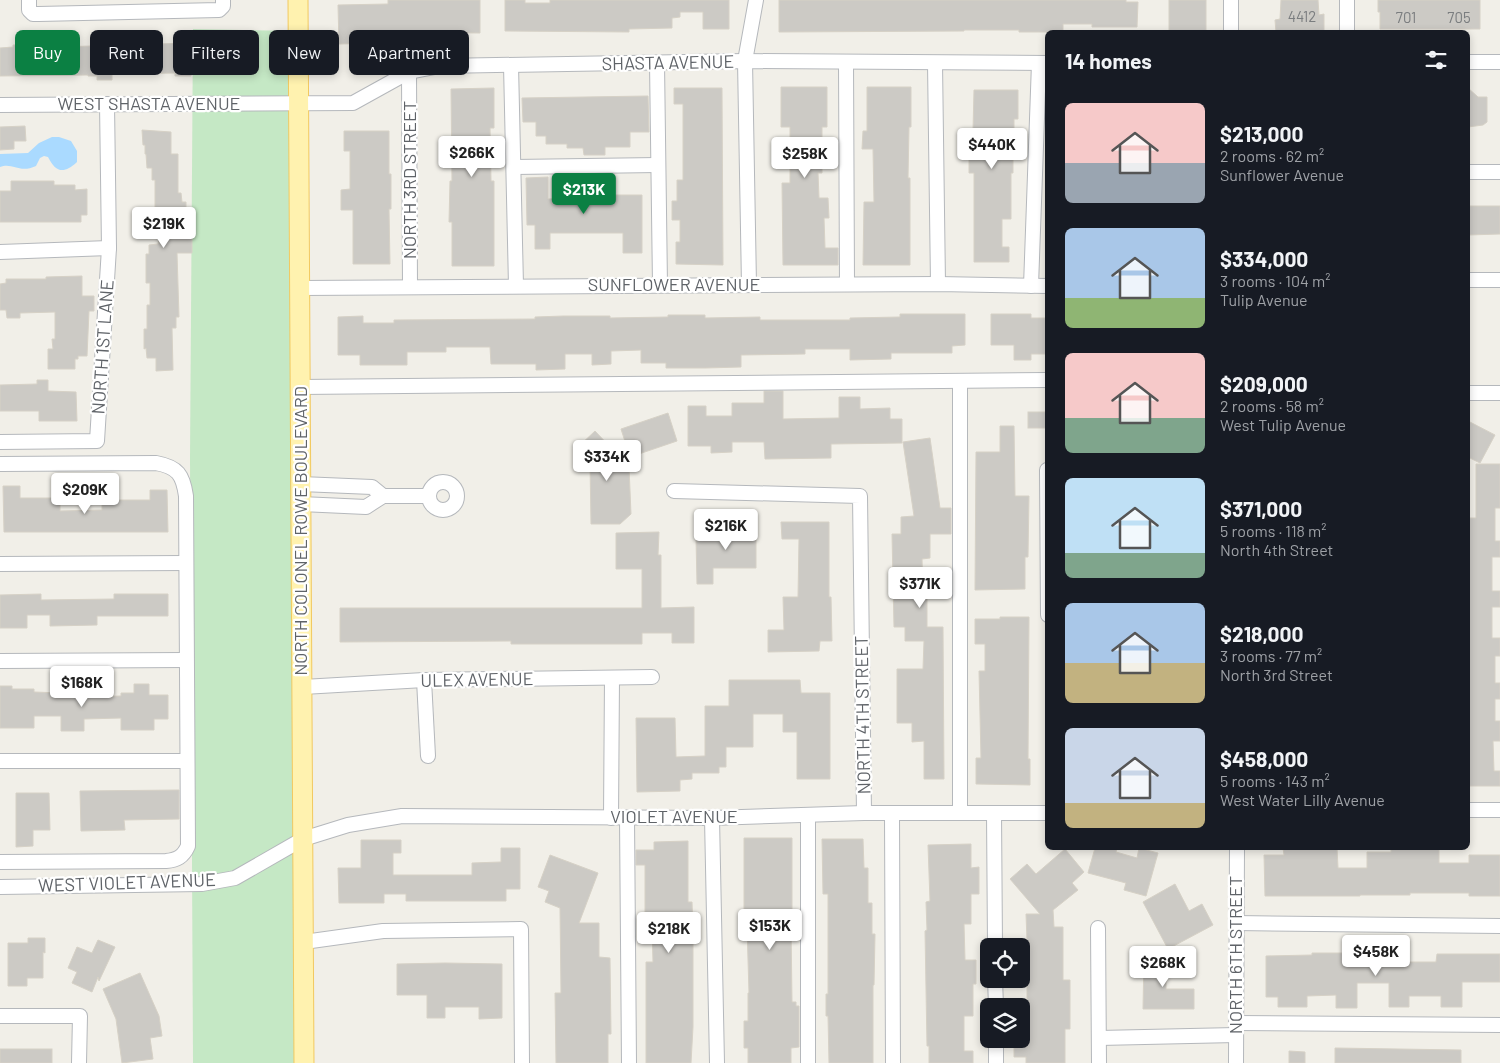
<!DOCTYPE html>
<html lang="en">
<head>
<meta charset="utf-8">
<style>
  body { margin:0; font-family:Barlow,sans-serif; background:#242831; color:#f1f3f6; height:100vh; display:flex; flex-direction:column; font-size:19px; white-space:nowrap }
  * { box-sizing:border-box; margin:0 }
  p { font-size:16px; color:#9ea1a6 }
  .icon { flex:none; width:28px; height:28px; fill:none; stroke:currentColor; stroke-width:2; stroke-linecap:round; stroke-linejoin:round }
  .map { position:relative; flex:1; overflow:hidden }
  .details { position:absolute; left:1045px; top:30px; width:425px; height:820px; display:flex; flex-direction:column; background:#171b24; border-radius:8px; box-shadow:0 2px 8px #0003 }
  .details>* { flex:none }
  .hud { position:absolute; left:15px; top:30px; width:475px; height:45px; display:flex; gap:10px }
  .controls { position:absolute; left:980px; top:938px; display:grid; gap:10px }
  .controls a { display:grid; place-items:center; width:50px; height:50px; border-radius:8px; background:#171b24; box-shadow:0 2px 8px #0003; font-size:25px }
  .price { position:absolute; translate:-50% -42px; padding:0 11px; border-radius:5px; background:#fff; color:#222; font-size:16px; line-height:32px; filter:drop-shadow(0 1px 2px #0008) }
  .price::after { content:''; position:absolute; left:50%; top:30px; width:15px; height:11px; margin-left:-8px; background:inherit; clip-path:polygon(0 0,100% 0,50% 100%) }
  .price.current { background:#0b8043; color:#fff }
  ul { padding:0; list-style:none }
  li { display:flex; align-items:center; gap:15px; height:125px; padding:0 20px }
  li span { display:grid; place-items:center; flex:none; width:140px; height:100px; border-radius:8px; color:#555 }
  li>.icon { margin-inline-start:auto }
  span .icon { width:60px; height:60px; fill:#fffc; stroke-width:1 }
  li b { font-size:21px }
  h2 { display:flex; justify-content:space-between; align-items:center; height:60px; padding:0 20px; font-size:21px }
  .pill { padding:0 18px; border-radius:8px; background:#171b24; box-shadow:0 2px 8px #0003; font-size:18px; line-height:45px }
  .pill.current { background:#0b8043; color:#fff }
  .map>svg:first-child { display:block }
  .green { fill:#c5e8c5 }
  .water { fill:#aadaff }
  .building { fill:#cccac5; stroke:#d6d1c6 }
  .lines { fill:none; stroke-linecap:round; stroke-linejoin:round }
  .minor-casing { stroke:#b5b8bc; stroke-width:16 }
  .major-casing { stroke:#f2c960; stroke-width:21 }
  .minor { stroke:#fff; stroke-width:14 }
  .major { stroke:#fff2af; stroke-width:19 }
  .labels { text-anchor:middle; stroke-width:4.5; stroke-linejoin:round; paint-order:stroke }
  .number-label { font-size:15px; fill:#7a7d7f }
  .street-label { font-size:18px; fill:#5f6368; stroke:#fff }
</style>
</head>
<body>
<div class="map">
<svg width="1500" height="1063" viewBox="0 0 1500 1063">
  <rect width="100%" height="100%" fill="#f1efe8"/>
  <path class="green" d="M193,29L297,31L300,1063H193L190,459Z"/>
  <path class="water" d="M52,137H59L71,141L77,151V162C64,174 56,173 48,157L44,156L40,158L36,166C19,174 13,162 0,167V154L28,153L39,143Z"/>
  <g class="building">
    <path d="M388,0H480V33L380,32V43L339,44L338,5L388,4Z"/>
    <path d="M505,0H525V3H550V0H729V29H703V12H680V17L672,18V28L629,29V32L505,31Z"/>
    <path d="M779,0H1126V2H1138L1137,27H1092V24H1063V32H1019V30H964V31L779,32Z"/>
    <rect x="1169" y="0" width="37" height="31"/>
    <path d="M1281,0H1318L1319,15L1324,14V31L1276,32L1275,20L1280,19Z"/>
    <path d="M1378,0H1480V29H1380V12H1378Z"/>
    <path d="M190,43L191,76H175V73L112,74V80H97V76H88V75L0,76V48L13,47V45H26V48Z"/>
    <path d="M781,87H827V127H822V173H818L819,198H828L829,218H824L825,248H838V265H783L782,183H790V127H781Z"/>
    <path d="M867,87H911V127H909L908,178H910V265H863L864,202H874L873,149H862L863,131H867Z"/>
    <path d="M494,88V128H490L491,181H494V266H452V222H449L450,181H452L451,89Z"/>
    <path d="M674,88H722L723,265L676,264V242H680V220H672V201H677V180H683V104H674Z"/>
    <path d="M1468,88L1478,97H1487V122L1483,125L1468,127Z"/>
    <path d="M974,90H1018V119H1014V154H1013V173H1011V219H1002V247H1009V262H974V173H969V131H973Z"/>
    <path d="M648,96L649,132H630V147H605V155H584L583,148H567V144H546V136H536V122H523L522,98Z"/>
    <path d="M25,126L26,141H14V149L0,150V127Z"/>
    <path d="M142,130L171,132V154H178V193H181L182,202H186V228H192V253H177L179,317H176V328H172L173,370L156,371V358H147L146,348L144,349V329H147V305H150V283H146V254H149V245L158,244L159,238L158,217H155V180H152V168H147L146,154H145V145H143Z"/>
    <path d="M344,131H389V174H391V209H389L390,264H353V210H341V190L350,189V151H344Z"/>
    <path d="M548,177V199L589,198V189H605V195H642V253H623V233H550V249H535V225H527L526,178Z"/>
    <path d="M11,181H54V185H75V190L87,189V215H81V222H0V191H11Z"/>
    <path d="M1468,206H1500V234L1468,235Z"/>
    <path d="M82,276V296H94V311H89L87,356H78V359H75V369H48V349H53L52,339H55V312L20,313V318H7L6,310H0V284L6,283V279H46V277Z"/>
    <path d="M900,314H965V345L952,346V353H891V359L850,360V349H805V354L741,355V367L705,368H666V363H641V350L611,351V364L592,365V354H565V369L536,370V364H491L490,347H446V352H407V365H360V355H338V317L363,316V323H394V320L535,319V317L564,316H610V318L668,317V315H705V318L760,317V320H850V318L900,317Z"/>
    <path d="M991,314H1031V318H1048V354H1031V360H1014V345H991Z"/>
    <path d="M37,380H48V391L76,392L77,421H39V411H0V385L37,384Z"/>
    <path d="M764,391H783V419L839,418V397H860V409L890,408V419H902V443L831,444V458L765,459L764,442H732V452L711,453V446H688V406H706V416H732V403H764Z"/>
    <rect x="1028" y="412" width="20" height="16"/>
    <path d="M668,413L677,441L630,457L621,429Z"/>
    <path d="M1468,421L1495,435L1480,463L1468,457Z"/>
    <path d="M1000,426H1014L1015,496H1029L1028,557H1025V589L975,590L976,452H1000Z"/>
    <path d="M595,431L629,467L631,514L620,524H591L590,463L577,448Z"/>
    <path d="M930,438L940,508H951V534H930V558L922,559L923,593H927V627H943L944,779H924V741L912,742V723H897V669H923L924,641H905V627H894L892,534H901V517L914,516L903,442Z"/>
    <path d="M1476,464H1500V508H1495V541H1500V557H1492V591H1500V607H1492V638H1500V656H1495V683H1500V699H1495V721H1500V741H1493L1494,771H1500V786H1468V518H1476Z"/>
    <path d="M3,486H20V498H60V511L102,510V495H118V500H150V490H167L168,532H4Z"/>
    <path d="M781,522H829V597H831L832,641H820L819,651L768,652V630H784L783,597H798L799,539H782Z"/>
    <path d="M756,525V568H713V584H697L696,538H713V526Z"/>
    <path d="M659,532L658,555H661V608L694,607V643H672V633H642V644H511V641L340,642V608H642V569H616V533Z"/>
    <path d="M41,594V600L114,599V594H168V616H97V625L50,626V615H27V628H0V595Z"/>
    <path d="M1000,617H1029L1028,759H1030V785L976,784V758H981L979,671H985V644H975V619H1000Z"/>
    <path d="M729,680H800L801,693H830V779H797V732H783V714H753V747H726V767H719V773H692V779L680,780V791L637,792L636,718H675L676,757L705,756V706H729Z"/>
    <path d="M134,684H149V695H168V719H154V730H121V718L84,719V731H61V716H34V728H0V686H12V689H34V692L61,693V687L87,686V697L121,696V693H134Z"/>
    <path d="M179,790V819L124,820L125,830L81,831L80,791Z"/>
    <path d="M16,793H49L50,830H33V846L16,847Z"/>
    <path d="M744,838H792V912H799V926H791L792,1002H796V1006H799V1047L791,1048V1063H748V1048H744V1021H748V993H749L747,926H744Z"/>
    <path d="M822,839H863L864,868H868V903H872V934H875L874,985H873V1063H829L828,1016H826V994H828V894H823Z"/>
    <path d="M361,840H401V853H393V875H472V863L501,862V848H520V889H506V901H406V894H384V903H339L338,868H361Z"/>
    <path d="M688,841V902H692L693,931V1027L691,1063H646V962H653L652,927H645V865H636V850H654V842Z"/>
    <path d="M971,844V868L979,867V894H971V924H964L965,960H976V984H973V1016H964V1051H973V1063H929V1046H927L925,931L927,930L926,902L930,901L928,845Z"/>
    <path d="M1095,848H1117L1116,852L1137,858L1139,848L1158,853L1146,896L1124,890L1126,883L1088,873Z"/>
    <path d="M1283,848H1337L1338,868H1367V852H1391V848H1439V863H1469V855H1500V896H1469V893H1410V895H1360V896H1265L1264,855H1284Z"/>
    <path d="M1065,849L1084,872L1072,883L1078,890L1053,910L1054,927H1063V980H1070V1029H1065V1063H1026V1057H1014V1039H1021V1009H1027V973H1021V940H1027L1026,914H1040L1010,879L1027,864L1036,874Z"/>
    <path d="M550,855L598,873L579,923H599V957L610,958L611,1034H608V1063H556L555,993H561L560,908L545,902L549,891L538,887Z"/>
    <path d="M1175,884L1189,911L1202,904L1213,925L1168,949L1143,902Z"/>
    <path d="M28,938H45V953L43,952V978H27V986H8V943H28Z"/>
    <path d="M98,940L115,947L99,981L98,977L92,992L72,983L77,972L68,968L77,947L92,953Z"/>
    <path d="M1312,953H1409V962H1436L1437,954H1500V982H1462V1007H1441V996H1409V1007H1389V983H1357V1008H1336V995L1307,996V1007H1278V997H1266V956L1312,955Z"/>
    <path d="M1144,957H1166V989H1194V1009H1143Z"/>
    <path d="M445,963L502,964V1018L479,1019V1007H445V1018H427V995H397V964Z"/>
    <path d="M140,973L159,1016L162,1036L150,1038L153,1059L122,1063L116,1019L103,989Z"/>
    <path d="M1335,1048L1461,1050V1063H1335Z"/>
    <rect x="0" y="1049" width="52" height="14"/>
    <path d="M1289,1051L1305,1052V1063H1289Z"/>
  </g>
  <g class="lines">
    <g class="minor-casing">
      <g id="minor">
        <path d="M29,0V10L33,14H38L219,10L223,6V0"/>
        <path d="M1231,0V32"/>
        <path d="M1347,32V0"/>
        <path d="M846,62L847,284"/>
        <path d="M1468,62H1500"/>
        <path d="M657,63L660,285"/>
        <path d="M935,63L938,284"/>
        <path d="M511,65L516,286"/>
        <path d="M409,72L410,287"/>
        <path d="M0,105L353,103L409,72L440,66L745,61L1048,63"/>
        <path d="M514,167L658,165"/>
        <path d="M1468,172H1500"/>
        <path d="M0,252L109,248"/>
        <path d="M1468,280H1500"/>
        <path d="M749,285L745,61L756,0"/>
        <path d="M1031,286L1039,63"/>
        <path d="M300,288L938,284L1048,286"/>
        <path d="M300,387L1048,380"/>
        <path d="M1468,393H1500"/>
        <path d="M0,442L97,441L109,248L107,104"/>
        <path d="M0,464L156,463C178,467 183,475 186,496L188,846C183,857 177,860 166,861L0,862"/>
        <path d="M1047,470L1048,615"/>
        <circle cx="443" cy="496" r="14"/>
        <path d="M301,484L372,487L383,496"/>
        <path d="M674,491L860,496L864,813"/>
        <path d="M301,504L366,507L383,496H428"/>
        <path d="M0,564L186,563"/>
        <path d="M0,661L186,660"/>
        <path d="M424,680L428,756"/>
        <path d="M303,687L424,680L652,677"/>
        <path d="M0,761H186"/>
        <path d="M1468,810H1500"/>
        <path d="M960,813V381"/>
        <path d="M994,813L995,946"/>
        <path d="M892,814L893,1063"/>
        <path d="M611,818L612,678"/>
        <path d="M627,818L629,1063"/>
        <path d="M712,818L717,1063"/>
        <path d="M0,887L202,884L235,878L303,839L348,825L402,816L712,818L864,813H1048"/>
        <path d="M1236,923L1500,926"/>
        <path d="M1098,928L1099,1063"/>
        <path d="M304,942L383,931L521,929L522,1063"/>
        <path d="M995,979L996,1006"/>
        <path d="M0,1016H80L79,1063"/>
        <path d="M1236,1023L1500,1025"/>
        <path d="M1099,1038L1236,1035"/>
        <path d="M996,1039V1063"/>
        <path d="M808,1063V815"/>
        <path d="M1236,1063L1237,848"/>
      </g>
    </g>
    <g class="major-casing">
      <path id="major" d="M298,0L304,1063"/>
    </g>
    <use href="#minor" class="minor"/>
    <use href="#major" class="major"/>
  </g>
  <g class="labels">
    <g class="number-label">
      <text x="1302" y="22">4412</text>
      <text x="1406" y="23">701</text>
      <text x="1459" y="23">705</text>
    </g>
    <g class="street-label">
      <text transform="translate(668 63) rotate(-1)" y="6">SHASTA AVENUE</text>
      <text x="149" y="110">WEST SHASTA AVENUE</text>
      <text transform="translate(410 180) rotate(-90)" y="6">NORTH 3RD STREET</text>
      <text x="674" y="291">SUNFLOWER AVENUE</text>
      <text transform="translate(103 347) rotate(-86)" y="6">NORTH 1ST LANE</text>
      <text transform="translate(301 531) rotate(-90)" y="6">NORTH COLONEL ROWE BOULEVARD</text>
      <text transform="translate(477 680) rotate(-1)" y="6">ULEX AVENUE</text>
      <text transform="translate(863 715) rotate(-91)" y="6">NORTH 4TH STREET</text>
      <text x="674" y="823">VIOLET AVENUE</text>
      <text transform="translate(127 883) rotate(-2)" y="6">WEST VIOLET AVENUE</text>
      <text transform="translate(1236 955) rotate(-90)" y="6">NORTH 6TH STREET</text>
    </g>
  </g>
</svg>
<div class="controls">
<a><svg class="icon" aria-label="locate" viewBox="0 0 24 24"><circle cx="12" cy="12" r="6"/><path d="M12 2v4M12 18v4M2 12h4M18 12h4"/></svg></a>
<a><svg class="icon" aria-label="layers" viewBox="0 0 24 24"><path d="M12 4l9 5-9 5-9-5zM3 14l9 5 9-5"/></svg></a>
</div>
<b class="price" style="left:992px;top:170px">$440K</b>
<b class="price" style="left:472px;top:178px">$266K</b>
<b class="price" style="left:805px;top:179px">$258K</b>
<b class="price current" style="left:584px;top:215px">$213K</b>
<b class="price" style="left:164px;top:249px">$219K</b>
<b class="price" style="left:607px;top:482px">$334K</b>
<b class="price" style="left:85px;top:515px">$209K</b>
<b class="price" style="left:726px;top:551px">$216K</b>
<b class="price" style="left:920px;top:609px">$371K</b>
<b class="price" style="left:82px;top:708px">$168K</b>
<b class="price" style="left:770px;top:951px">$153K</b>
<b class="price" style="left:669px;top:954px">$218K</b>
<b class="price" style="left:1376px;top:977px">$458K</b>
<b class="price" style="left:1163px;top:988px">$268K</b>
<div class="hud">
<a class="pill current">Buy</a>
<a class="pill">Rent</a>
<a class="pill">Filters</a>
<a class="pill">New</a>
<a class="pill">Apartment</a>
</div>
<section class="details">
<h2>14 homes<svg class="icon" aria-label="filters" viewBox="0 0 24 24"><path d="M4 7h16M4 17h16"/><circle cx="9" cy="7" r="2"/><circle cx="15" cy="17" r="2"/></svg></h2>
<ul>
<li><span style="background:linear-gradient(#f6c9c9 60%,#9aa5b1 0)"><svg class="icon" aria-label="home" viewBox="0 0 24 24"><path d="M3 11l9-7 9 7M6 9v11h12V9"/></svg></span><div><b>$213,000</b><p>2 rooms · 62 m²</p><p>Sunflower Avenue</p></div></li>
<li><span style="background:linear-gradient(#a9c7e8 70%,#8fb573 0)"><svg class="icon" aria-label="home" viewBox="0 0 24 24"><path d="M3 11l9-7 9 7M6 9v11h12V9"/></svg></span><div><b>$334,000</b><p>3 rooms · 104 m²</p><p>Tulip Avenue</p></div></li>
<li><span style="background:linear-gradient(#f6c9c9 65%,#7fa58c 0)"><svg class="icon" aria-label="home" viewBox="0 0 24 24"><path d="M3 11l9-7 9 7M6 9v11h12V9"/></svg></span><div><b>$209,000</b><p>2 rooms · 58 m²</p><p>West Tulip Avenue</p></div></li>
<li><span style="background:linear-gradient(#bfe0f5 75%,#7fa58c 0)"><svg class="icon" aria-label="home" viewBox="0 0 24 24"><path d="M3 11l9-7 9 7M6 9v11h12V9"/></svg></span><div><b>$371,000</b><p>5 rooms · 118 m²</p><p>North 4th Street</p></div></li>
<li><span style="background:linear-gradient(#a9c7e8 60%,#c2b280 0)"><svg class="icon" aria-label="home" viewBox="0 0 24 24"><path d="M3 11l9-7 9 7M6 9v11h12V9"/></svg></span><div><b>$218,000</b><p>3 rooms · 77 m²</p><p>North 3rd Street</p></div></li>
<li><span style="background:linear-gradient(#c9d6e8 75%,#c2b280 0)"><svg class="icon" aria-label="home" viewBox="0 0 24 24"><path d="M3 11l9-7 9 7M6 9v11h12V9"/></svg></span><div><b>$458,000</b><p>5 rooms · 143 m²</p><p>West Water Lilly Avenue</p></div></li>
</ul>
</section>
</div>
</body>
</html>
